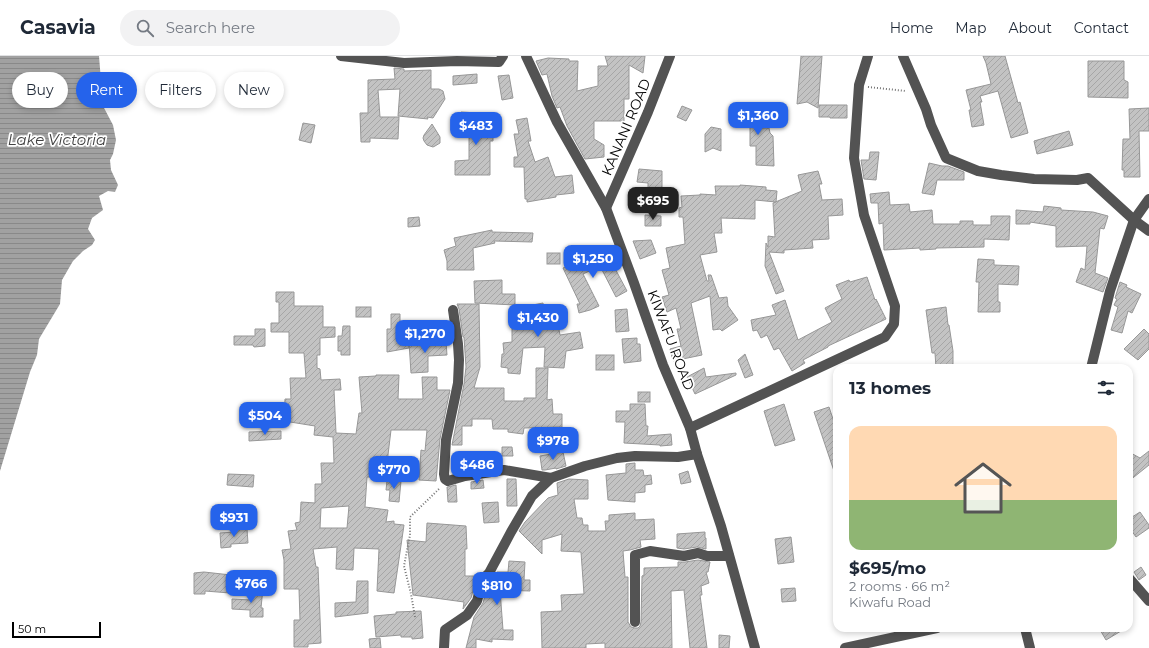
<!DOCTYPE html>
<html lang="en">
<head>
<meta charset="utf-8">
<style>
  body { margin:0; font-family:Montserrat,sans-serif; background:#f2f2f3; color:#1f2937; height:100vh; display:flex; flex-direction:column; font-size:15px; white-space:nowrap }
  * { box-sizing:border-box; margin:0 }
  p { font-size:13px; color:#747a83 }
  .icon { flex:none; width:22px; height:22px; fill:none; stroke:currentColor; stroke-width:2; stroke-linecap:round; stroke-linejoin:round }
  .map { position:relative; flex:1; overflow:hidden }
  .panel { position:absolute; left:833px; top:308px; width:300px; height:268px; display:flex; flex-direction:column; background:#fff; border-radius:12px; box-shadow:0 2px 6px #0003 }
  .panel>* { flex:none }
  .guide { position:absolute; left:12px; top:16px; width:380px; height:36px; display:flex; gap:8px }
  .scale { position:absolute; left:12px; bottom:10px; width:89px; box-sizing:border-box; padding-left:4px; border:2px solid #000; border-top:0; font-size:11px; line-height:14px; white-space:nowrap; color:#000; -webkit-text-stroke:3px #fff; paint-order:stroke }
  .price { position:absolute; translate:-50% -34px; padding:0 9px; border-radius:8px; background:#2563eb; color:#fff; font-size:13px; line-height:26px; filter:drop-shadow(0 1px 2px #0008) }
  .price::after { content:''; position:absolute; left:50%; top:24px; width:12px; height:9px; margin-left:-6px; background:inherit; clip-path:polygon(0 0,100% 0,50% 100%) }
  .price.current { background:#222; color:#fff }
  ul { padding:0; list-style:none }
  li { display:grid; align-content:center; gap:8px; height:212px; padding:0 16px }
  li span { display:grid; place-items:center; height:124px; border-radius:12px; color:#555 }
  li>.icon { margin-inline-start:auto }
  span .icon { width:72px; height:72px; fill:#fffc; stroke-width:1 }
  li b { font-size:17px }
  h2 { display:flex; justify-content:space-between; align-items:center; height:48px; padding:0 16px; font-size:17px }
  .chip { padding:0 14px; border-radius:18px; background:#fff; box-shadow:0 2px 6px #0003; font-size:14px; line-height:36px }
  .chip.current { background:#2563eb; color:#fff }
  header { display:flex; align-items:center; gap:24px; box-sizing:border-box; height:56px; padding:0 20px; background:#fff; border-bottom:1px solid #e0e1e3 }
  header strong { font-size:19px }
  nav { display:flex; gap:22px; margin-inline-start:auto; font-size:14px }
  .search { width:280px; height:36px; background:#f2f2f3; display:flex; align-items:center; gap:10px; box-sizing:border-box; padding:0 14px; border-radius:22px; color:#747a83; font-size:15px }
  .map>svg:first-child { display:block }
  .water { fill:url(#water-rules) }
  .building { fill:url(#building-hatch); stroke:#979797; fill-rule:evenodd }
  .lines { fill:none; stroke-linecap:round; stroke-linejoin:round }
  .path { stroke:#757575; stroke-width:2; stroke-dasharray:1 2; stroke-linecap:butt }
  .minor { stroke:#535353; stroke-width:10 }
  .labels { text-anchor:middle; stroke-width:3.5; stroke-linejoin:round; paint-order:stroke }
  .street-label { font-size:14px; fill:#000; stroke:#fff }
  .water-label { font-size:15px; font-style:italic; fill:#424242; stroke:#fff }
</style>
</head>
<body>
<header>
<strong>Casavia</strong>
<div class="search"><svg class="icon" aria-label="search" viewBox="0 0 24 24"><circle cx="10" cy="10" r="6"/><path d="M15 15l6 6"/></svg>Search here</div>
<nav><a>Home</a><a>Map</a><a>About</a><a>Contact</a></nav>
</header>
<div class="map">
<svg width="1149" height="592" viewBox="0 0 1149 592">
  <defs>
    <pattern id="water-rules" width="6" height="5" patternUnits="userSpaceOnUse"><rect width="6" height="5" fill="#a1a1a1"/><path d="M0 2.5h6" fill="none" stroke="#898989"/></pattern>
    <pattern id="building-hatch" width="6" height="6" patternUnits="userSpaceOnUse"><rect width="6" height="6" fill="#c3c3c3"/><path d="M-1 1l2-2M0 6l6-6M5 7l2-2" fill="none" stroke="#a6a6a6"/></pattern>
  </defs>
  <rect width="100%" height="100%" fill="#fff"/>
  <path class="water" d="M0,0H99L103,50L113,69L116,84L113,98L110,104L111,114L118,129L115,136L108,135L99,140L103,154L92,162L88,173L95,184L92,189L83,195L73,205L62,224L60,248L39,283L37,299L30,316L0,415Z"/>
  <g class="building">
    <path d="M605,0H645L643,17L629,9V43H624V65H594V83L604,89V101L585,103L567,70L560,51L557,52L552,40L547,18L542,19L536,5L548,2L569,3V5H578L577,35L598,30V10H608Z"/>
    <path d="M801,0H822L818,52L807,46L797,48Z"/>
    <path d="M983,0H1005L1018,47L1020,46L1028,77L1011,82L998,35L980,40L982,46H980L984,69L972,71L969,54H971L966,34L991,28L986,7Z"/>
    <path d="M1088,5H1124V24L1128,26V42L1088,41Z"/>
    <path d="M394,12L404,13V15L431,14V33H439L443,35L445,43L433,62L427,61L428,63L398,60L400,33L378,34L380,61H399L398,83L370,82V86H361L360,57H368V24L395,23Z"/>
    <path d="M477,18V27L453,29V20Z"/>
    <path d="M509,19L513,42L502,44L498,20Z"/>
    <path d="M743,49H753V53H759V72H769L770,77L773,80L774,110L756,109V90H750V65L735,64L736,54H743Z"/>
    <path d="M819,49H847V62H830V61H819Z"/>
    <path d="M682,50L692,54L686,65L677,61Z"/>
    <path d="M1149,52V75H1139L1140,121H1124V114H1122L1123,83H1130L1129,53Z"/>
    <path d="M461,56L478,57V64L486,63L487,73L493,74V85H490V119H455V105L469,104V77L462,78Z"/>
    <path d="M527,62L531,85H528L535,106L548,101L555,121L572,119L574,137L556,139V141L527,146V143H525L524,111H514V101H518L514,78H519L516,64Z"/>
    <path d="M303,67L315,69L311,87L299,84Z"/>
    <path d="M432,68L440,81V87L435,90L433,91L427,89L424,85L423,82L424,79Z"/>
    <path d="M711,71L721,73V95L713,92L705,96V78Z"/>
    <path d="M1069,75L1073,89L1037,98L1034,85Z"/>
    <path d="M870,96H879L876,124L864,123L861,104H869Z"/>
    <path d="M929,107L942,110H948L964,116V124H937L934,139L922,137Z"/>
    <path d="M639,113L662,115V133L648,134V127L637,126Z"/>
    <path d="M818,115L822,128H819L822,144L842,143L843,159L828,160L829,183L812,184L813,192L784,194V197L769,196L784,235L776,238L765,210L766,187L768,191V180L775,181L773,147L802,135L798,119Z"/>
    <path d="M740,129L766,131V134L777,135L776,146L755,144V163L721,162L722,177H714L717,196L700,199L707,225H709L708,219H711L719,242L727,241L728,250L738,264L722,275L720,273L713,274L710,240L691,247L702,299L673,305L670,293L681,290L677,273H681L676,252L667,256L662,241L669,239L662,214L670,212L666,192L685,188L683,161H679V152L682,151L681,140L700,139V138L716,139L715,130H740Z"/>
    <path d="M889,136L890,149L909,148L910,156L932,154L933,168H960V165H973V169H991V160H1010L1009,184L984,183V191L936,192V193L920,194V192L884,194L883,167L879,168L878,147H871L870,138Z"/>
    <path d="M1044,150L1061,152V154L1093,156L1108,160L1104,173L1100,172L1095,217L1108,222L1103,236L1076,226L1081,212L1085,214L1087,190L1056,191V170L1030,166V168H1016V154L1043,156Z"/>
    <path d="M645,159L661,160V170H645Z"/>
    <path d="M419,161L420,170L408,171V162Z"/>
    <path d="M492,174V176L533,177L532,186L494,185L495,187L473,192L474,214H447V205L444,194L456,190L454,182Z"/>
    <path d="M651,184L656,197L640,203L633,185Z"/>
    <path d="M608,192L613,204L611,205L627,235L616,241L600,210L583,218L599,250L590,254L579,257L577,248H580L563,212Z"/>
    <rect x="547" y="197" width="13" height="11"/>
    <path d="M978,203L994,204V209L1019,210L1018,229L998,228V246H1000V256H978L979,226H976Z"/>
    <path d="M867,221L875,244L876,243L886,263L828,290V291L803,304L805,307L792,315L779,292L774,294L767,279L761,282L757,274L753,275L751,264L776,259L772,249L785,244L798,284L832,266L825,252L842,243L836,229L849,224L850,226Z"/>
    <path d="M502,224V238H515V249L475,247L474,225Z"/>
    <path d="M1120,226L1127,229L1126,231L1141,238L1132,257L1128,255L1122,277L1111,274L1118,251L1114,249L1117,243L1115,242Z"/>
    <path d="M276,236H294V250H323V271H335V281L320,282V299H317V312L320,313L321,324L340,323L341,334H334L336,377L356,378L359,357H362L359,321L376,320V319H399L398,343H423L422,321H437V334H450L440,383L436,425L419,424L421,394L425,395L427,374H391L387,407L395,408L394,420L367,421L365,451L388,454L386,466L394,465V468L404,469L394,537L377,535L379,493L354,492L353,514L336,513L337,491L313,493L316,511H318L321,587L308,588V591H294V564H300L299,533H284V504L282,494L291,493L288,475L297,474L295,467L300,466L301,446L315,447V428H322L321,407H334L333,381L314,379L315,370L284,365L285,343H291L290,322H306L304,297H289V276H271V267H279V246H276ZM349,450L347,472H320L321,452Z"/>
    <path d="M543,247L544,255L555,253L560,279L580,276L583,292L566,295L564,312L544,311L545,291L523,292L520,318L508,317V312L501,311L502,298H504L503,287L512,286V253Z"/>
    <path d="M457,248H479L480,311L474,332H504V345H524V342H536V312H548L547,344L552,343L553,358H562V371L524,372L523,378L508,376V373H493L492,363H472V370H462V389H452L464,328L466,311L464,281H463L459,253Z"/>
    <rect x="356" y="251" width="15" height="10"/>
    <path d="M946,251L948,269H949L953,295V312H936L935,297H932L926,254Z"/>
    <path d="M627,253L629,275L616,276L615,254Z"/>
    <path d="M391,258H400V279L407,278L409,292L387,296V273H391Z"/>
    <path d="M343,270H350V299H341V295H338V280H342Z"/>
    <path d="M440,271H449L450,281H440Z"/>
    <path d="M255,273H265V290L254,291L253,289H234V280H255Z"/>
    <path d="M1144,273L1149,278V293L1138,304L1124,293Z"/>
    <path d="M637,282V288H640L641,305L624,307L622,283Z"/>
    <path d="M409,286H446L447,299L428,300V316L411,317Z"/>
    <path d="M745,298L753,319L745,322L738,304Z"/>
    <rect x="596" y="299" width="18" height="15"/>
    <path d="M704,312L706,321L736,317V319L695,338L687,321Z"/>
    <rect x="638" y="336" width="12" height="10"/>
    <path d="M630,348H645L646,370H648L647,380L671,378L672,389L660,390V389L624,387L625,366H616V355H630Z"/>
    <path d="M784,348L795,384L775,390L764,355Z"/>
    <path d="M829,351L837,375V418H835L814,356Z"/>
    <path d="M281,375V383L249,385V376Z"/>
    <path d="M502,391H512L513,400H502Z"/>
    <path d="M1149,395V409L1129,425V396L1140,402Z"/>
    <path d="M563,396L566,410L556,413V412L545,414H542L540,400Z"/>
    <path d="M635,407V414H643L644,420L651,419L652,428L645,429V436L635,437V446L608,444L606,419L626,417V408Z"/>
    <path d="M688,415L691,426L681,428L679,418Z"/>
    <path d="M228,418L254,419L253,431L227,429Z"/>
    <path d="M507,423H516L517,450H507Z"/>
    <path d="M569,423L588,424V443H574L577,462H582L583,469H588V475H606L605,465H609V459L635,457V464L654,463L655,483L640,484L641,491L630,494L623,495L625,521H628V566L631,571L635,572H638L640,570L641,566L642,520L644,519V512L678,511V506H685L698,504L710,506L708,516H706L709,527L701,530L702,539H700L707,592H690L684,534L671,535L672,592H605V587L586,588V592H542L541,556L562,555L561,539L584,538L581,496L561,495L562,478L542,484V498L519,475L525,466L548,442L558,439L557,427Z"/>
    <path d="M483,424L484,432L471,433V426Z"/>
    <path d="M387,425H401L399,446L389,445L390,434H386Z"/>
    <path d="M456,429L457,446H448L447,431Z"/>
    <path d="M498,446L499,466L484,467L482,447Z"/>
    <path d="M1140,456L1149,469V472L1136,481L1129,471V463Z"/>
    <path d="M427,467L466,470L467,493H465V520H477L471,542L463,553L464,546L413,539L407,484L426,486Z"/>
    <path d="M247,473L248,487L231,488V491L221,492L220,477L235,476L234,474Z"/>
    <path d="M705,476V482H706V493L697,491L684,493L677,492V478Z"/>
    <path d="M791,481L794,506L778,508L775,483Z"/>
    <path d="M509,505L525,506L524,524H530V535L500,534L503,574H513V584L492,583V586L476,583V592H466L474,561L483,547L489,526L494,521L497,516H508Z"/>
    <path d="M1141,511L1146,519L1139,524L1134,516Z"/>
    <path d="M204,516L231,519L230,537L205,535V538H194V517Z"/>
    <path d="M357,525H368V557L335,561V547L356,546Z"/>
    <path d="M253,531L263,532L261,552H263V561H250V554L232,553V543L251,544Z"/>
    <path d="M795,532L796,545L782,546L781,533Z"/>
    <path d="M421,555L423,582L412,583V581H401V579L376,581L374,560L396,558V556Z"/>
    <path d="M1099,572H1126L1106,584Z"/>
    <path d="M719,579L730,580L729,592H719Z"/>
    <path d="M380,582L381,592H370L369,583Z"/>
  </g>
  <g class="lines">
    <g class="path">
      <path d="M868,31L906,35"/>
      <path d="M415,561L411,538L404,510L410,479V461L440,432"/>
    </g>
    <g class="minor">
      <path d="M341,0L404,7L457,5L499,6L503,0"/>
      <path d="M526,0L557,66L606,152L634,227L663,309L690,372L697,398L721,470L755,592"/>
      <path d="M903,0L926,53L931,69L946,102L978,115L1001,119L1034,123L1077,124L1088,122L1134,164L1149,175"/>
      <path d="M606,152L648,56L670,0"/>
      <path d="M453,254L458,288L459,304L458,327L446,384L444,418L445,423L448,425L465,420L504,414L551,422"/>
      <path d="M1091,312L1110,235L1134,164L1149,143"/>
      <path d="M690,372L885,281L894,268L895,250L864,159L854,102L859,29L868,0"/>
      <path d="M1129,522L1149,545"/>
      <path d="M635,566V499L650,495L684,500L698,497L707,500H729"/>
      <path d="M1025,572L1030,592"/>
      <path d="M444,592L445,574L467,559L477,545L483,523L489,517L511,476L532,440L551,422L585,410L617,402L635,400L678,401L697,398"/>
      <path d="M845,592L937,572"/>
    </g>
  </g>
  <g class="labels">
    <g class="street-label">
      <text transform="translate(626 71) rotate(-67)" y="5">KANANI ROAD</text>
      <text transform="translate(671 284) rotate(69)" y="5">KIWAFU ROAD</text>
    </g>
    <g class="water-label">
      <text x="57" y="89">Lake Victoria</text>
    </g>
  </g>
</svg>
<div class="scale">50 m</div>
<b class="price" style="left:758px;top:80px">$1,360</b>
<b class="price" style="left:476px;top:90px">$483</b>
<b class="price current" style="left:653px;top:165px">$695</b>
<b class="price" style="left:593px;top:223px">$1,250</b>
<b class="price" style="left:538px;top:282px">$1,430</b>
<b class="price" style="left:425px;top:298px">$1,270</b>
<b class="price" style="left:265px;top:380px">$504</b>
<b class="price" style="left:553px;top:405px">$978</b>
<b class="price" style="left:477px;top:429px">$486</b>
<b class="price" style="left:394px;top:434px">$770</b>
<b class="price" style="left:234px;top:482px">$931</b>
<b class="price" style="left:251px;top:548px">$766</b>
<b class="price" style="left:497px;top:550px">$810</b>
<div class="guide">
<a class="chip">Buy</a>
<a class="chip current">Rent</a>
<a class="chip">Filters</a>
<a class="chip">New</a>
</div>
<section class="panel">
<h2>13 homes<svg class="icon" aria-label="filters" viewBox="0 0 24 24"><path d="M4 7h16M4 17h16"/><circle cx="9" cy="7" r="2"/><circle cx="15" cy="17" r="2"/></svg></h2>
<ul>
<li><span style="background:linear-gradient(#ffd9b3 60%,#8fb573 0)"><svg class="icon" aria-label="home" viewBox="0 0 24 24"><path d="M3 11l9-7 9 7M6 9v11h12V9"/></svg></span><div><b>$695/mo</b><p>2 rooms · 66 m²</p><p>Kiwafu Road</p></div></li>
</ul>
</section>
</div>
</body>
</html>
